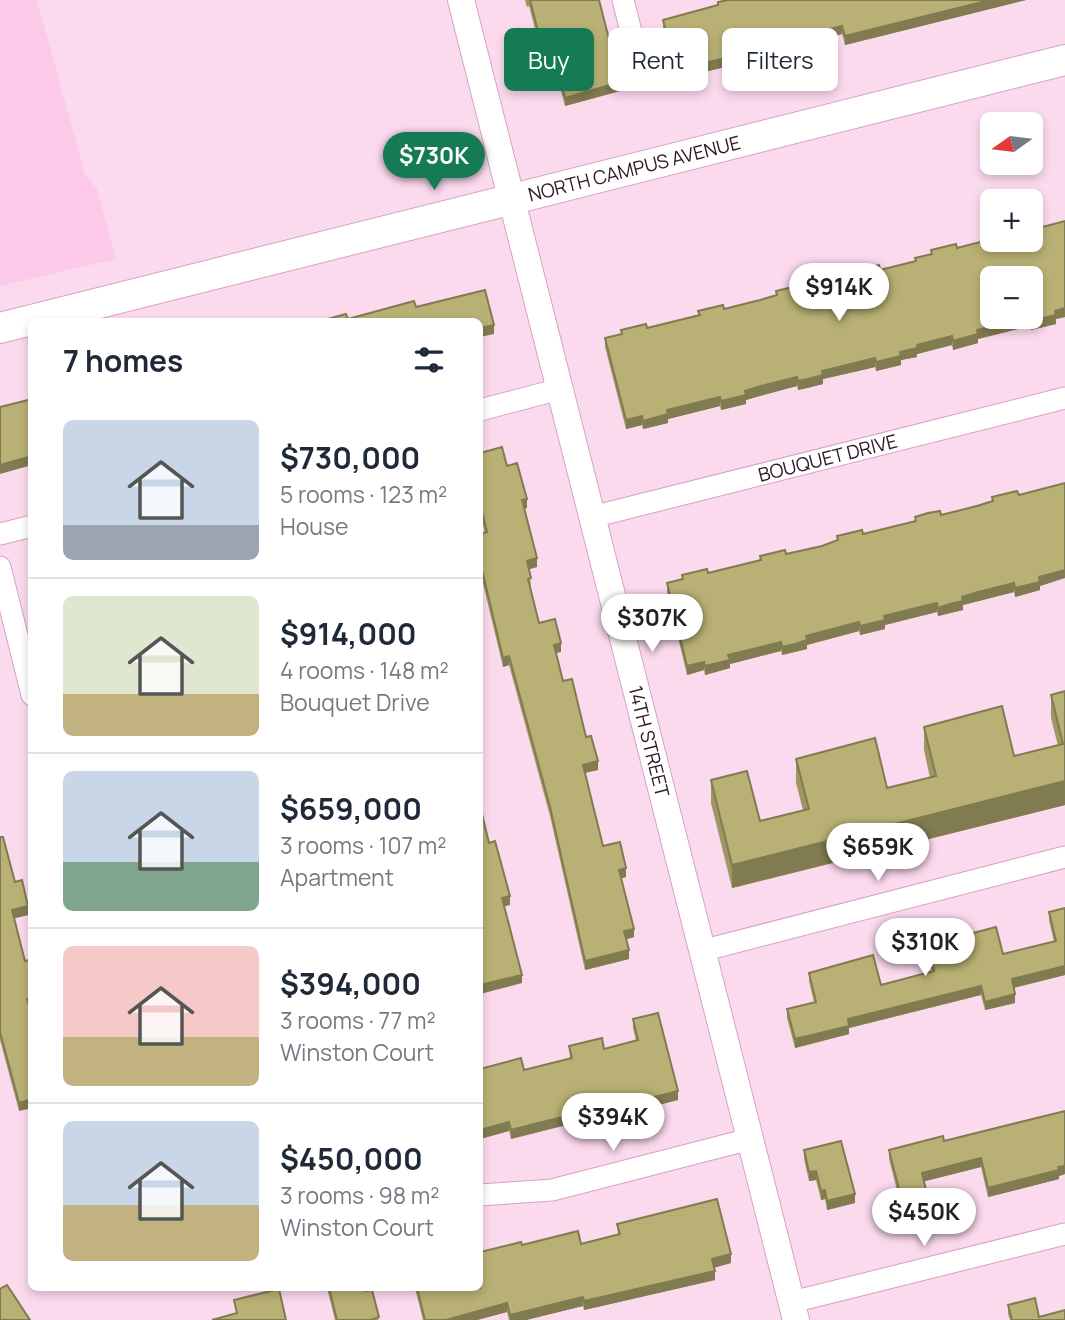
<!DOCTYPE html>
<html lang="en">
<head>
<meta charset="utf-8">
<style>
  body { margin:0; font-family:Manrope,sans-serif; background:#f2f2f3; color:#1f2937; height:100vh; display:flex; flex-direction:column; font-size:26px; white-space:nowrap }
  * { box-sizing:border-box; margin:0 }
  p { font-size:23px; color:#747a83 }
  .icon { flex:none; width:38px; height:38px; fill:none; stroke:currentColor; stroke-width:2; stroke-linecap:round; stroke-linejoin:round }
  .map { position:relative; flex:1; overflow:hidden }
  .sheet { position:absolute; left:28px; top:318px; width:455px; height:973px; display:flex; flex-direction:column; background:#fff; border-radius:10px; box-shadow:0 4px 10px #0003 }
  .sheet>* { flex:none }
  .guide { position:absolute; left:504px; top:28px; width:455px; height:63px; display:flex; gap:14px }
  .needle { width:46px; rotate:256deg }
  .buttons { position:absolute; left:980px; top:112px; display:grid; gap:14px }
  .buttons a { display:grid; place-items:center; width:63px; height:63px; border-radius:10px; background:#fff; box-shadow:0 4px 10px #0003; font-size:35px }
  .price { position:absolute; translate:-50% -60px; padding:0 16px; border-radius:24px; background:#fff; color:#222; font-size:23px; line-height:46px; filter:drop-shadow(0 2px 4px #0008) }
  .price::after { content:''; position:absolute; left:50%; top:42px; width:21px; height:16px; margin-left:-10px; background:inherit; clip-path:polygon(0 0,100% 0,50% 100%) }
  .price.on { background:#147b54; color:#fff }
  ul { padding:0; list-style:none }
  li { display:flex; align-items:center; gap:21px; height:175px; padding:0 35px }
  li+li { border-top:2px solid #e0e1e3 }
  li span { display:grid; place-items:center; flex:none; width:196px; height:140px; border-radius:10px; color:#555 }
  li>.icon { margin-inline-start:auto }
  span .icon { width:84px; height:84px; fill:#fffc; stroke-width:1 }
  li b { font-size:30px }
  h2 { display:flex; justify-content:space-between; align-items:center; height:84px; padding:0 35px; font-size:30px }
  .chip { padding:0 24px; border-radius:10px; background:#fff; box-shadow:0 4px 10px #0003; font-size:24px; line-height:63px }
  .chip.on { background:#147b54; color:#fff }
  .map>svg:first-child { display:block }
  .built { fill:#fccae8 }
  .lines { fill:none; stroke-linecap:round; stroke-linejoin:round }
  .minor-casing { stroke:#d6a2c2; stroke-width:23 }
  .tertiary-casing { stroke:#d6a2c2; stroke-width:28 }
  .secondary-casing { stroke:#d6a2c2; stroke-width:32 }
  .minor { stroke:#fff; stroke-width:21 }
  .tertiary { stroke:#fff; stroke-width:26 }
  .secondary { stroke:#fff; stroke-width:30 }
  .wall { fill:#9e9764 }
  .shaded-wall { fill:#817b51 }
  .building { fill:#b8b074; stroke:#817b51; stroke-width:2; fill-rule:evenodd }
  .labels { text-anchor:middle; stroke-width:7; stroke-linejoin:round; paint-order:stroke }
  .street-label { font-size:19px; fill:#2c1824; stroke:#faeff5 }
</style>
</head>
<body>
<div class="map">
<svg width="1065" height="1320" viewBox="0 0 1065 1320">
  <rect width="100%" height="100%" fill="#fcdaee"/>
  <path class="built" d="M0,0H37L85,174L97,189L116,259L0,286Z"/>
  <g class="lines">
    <g class="minor-casing">
      <g id="minor">
        <path d="M623,0L640,67"/>
        <path d="M480,410L560,389"/>
        <path id="s1" d="M592,517L1065,398"/>
        <path d="M0,534L32,526"/>
        <path d="M0,567L32,695"/>
        <path d="M701,951L1065,857"/>
        <path d="M480,1195L552,1190L750,1139"/>
        <path d="M792,1302L1065,1234"/>
      </g>
    </g>
    <g class="tertiary-casing">
      <g id="tertiary">
        <path id="s2" d="M461,0L796,1320"/>
      </g>
    </g>
    <g class="secondary-casing">
      <g id="secondary">
        <path id="s3" d="M0,328L1065,60"/>
      </g>
    </g>
    <use href="#minor" class="minor"/>
    <use href="#tertiary" class="tertiary"/>
    <use href="#secondary" class="secondary"/>
  </g>
  <g class="wall">
    <path d="M525,0H599L620,91L565,106L550,50L541,52L529,6L527,7Z"/>
    <path d="M728,0H1026L845,45L842,34L756,56V60L702,72L703,82L678,88L663,28V20L718,5V2Z"/>
    <path d="M1065,221V317L1056,319V324L1031,330L1030,326L978,339V343L953,350L952,345L917,354V357L901,360V365L876,371L875,367L859,371L823,379V384L808,388L798,390L797,386L761,395L746,400V404L721,410L720,406L668,419V423L643,429L642,425L626,429L605,347V338L621,334V330L647,328L698,315V311L724,309L760,300L776,295V291L802,289L854,276V272L880,270L915,261L931,254V250L957,248Z"/>
    <path d="M480,453L507,466L527,508L524,509L537,567L529,569L531,587L530,588L539,623L561,652L556,653L563,681L586,737L598,770L585,773L603,846L626,877L621,878L634,937L626,939L629,959L585,970L550,816L509,665L503,667L480,571V534L485,533L480,513Z"/>
    <path d="M1019,495L1055,581L1040,586V590L1015,597L1014,592L963,605V610L950,613L938,616L937,612L920,616L885,625V629L860,635L859,631L807,645V649L795,652L782,655L781,651L730,664V668L705,675L704,670L687,675L667,592V583L682,579V575L708,573L760,560V556L786,554L822,546L837,540V536L863,534L915,521V517L941,515L992,501V497Z"/>
    <path d="M1065,691V805L732,888L711,803V780L760,821L803,810L796,783V759L887,788L930,778L924,750V727L1014,756L1058,746L1051,718V695Z"/>
    <path d="M0,837L15,882L28,915L14,918L32,1006L29,1007L19,1111L0,1040Z"/>
    <path d="M1065,908V975L1014,988L1015,1003L985,1010L981,995L849,1028V1034L795,1048L787,1018V1009L814,1002L809,981V973L881,985L932,972L927,951V942L958,937L1003,954L1054,942L1049,920V912Z"/>
    <path d="M633,1019L678,1100L646,1108L645,1105L511,1139L509,1131L480,1139V1069L524,1070L570,1058L569,1046L604,1049L636,1041L633,1028Z"/>
    <path d="M1065,1111V1174L1059,1176V1179L988,1197L981,1167L924,1181L929,1212L904,1218L889,1159V1150L944,1141Z"/>
    <path d="M804,1150L855,1203L827,1210L825,1199L821,1200L816,1180L809,1181L804,1159Z"/>
    <path d="M617,1224L731,1263L714,1268L715,1280L584,1310L583,1306L526,1320H509L507,1312L477,1320H423L415,1288H480L522,1245L581,1244L618,1235Z"/>
    <path d="M327,1288H364L379,1320H335Z"/>
    <path d="M1008,1305L1039,1317L1065,1320H1010L1008,1314Z"/>
  </g>
  <g class="shaded-wall">
    <path d="M990,0H1026L845,45V36Z"/>
    <path d="M842,26V34L756,56V60L700,73V64L755,48Z"/>
    <path d="M550,41V50L541,52V43Z"/>
    <path d="M703,73V82L678,88V79Z"/>
    <path d="M620,82V91L565,106V98Z"/>
    <path d="M1065,308V317L1056,319V324L1031,330V321L1055,311Z"/>
    <path d="M1030,317V326L978,339V343L953,350V341L977,330Z"/>
    <path d="M494,325V334L480,337V328Z"/>
    <path d="M952,336V345L917,354V357L901,360V365L876,371V362L917,345Z"/>
    <path d="M875,358V367L823,379V384L798,390V381L822,371Z"/>
    <path d="M797,377V386L746,400V404L721,410V401L745,391Z"/>
    <path d="M720,397V406L668,419V423L643,429V421L667,410Z"/>
    <path d="M642,416V425L626,429V420Z"/>
    <path d="M32,456V465L0,474V465Z"/>
    <path d="M527,499V508L522,509V500Z"/>
    <path d="M537,558V567L527,570V561Z"/>
    <path d="M1065,570V578L1040,586V590L1015,597V588L1039,577Z"/>
    <path d="M1014,583V592L963,605V610L938,616V608L962,597Z"/>
    <path d="M937,603V612L885,625V629L860,635V626L884,616Z"/>
    <path d="M859,622V631L807,645V649L782,655V647L806,636Z"/>
    <path d="M781,642V651L730,664V668L705,675V666L728,655Z"/>
    <path d="M561,643V652L554,653V645Z"/>
    <path d="M509,656V665L503,667V658Z"/>
    <path d="M704,662V670L687,675V666Z"/>
    <path d="M598,761V770L583,773V765Z"/>
    <path d="M1065,781V805L732,888V865Z"/>
    <path d="M626,868V877L619,879V870Z"/>
    <path d="M510,896V905L502,907V898Z"/>
    <path d="M28,906V915L12,919V910Z"/>
    <path d="M634,929V937L624,940V931Z"/>
    <path d="M629,950V959L585,970V961Z"/>
    <path d="M1065,966V975L1012,988V979Z"/>
    <path d="M522,975V983L480,994V985Z"/>
    <path d="M981,986V995L849,1028V1034L795,1048V1039L848,1019Z"/>
    <path d="M1015,994V1003L985,1010V1002Z"/>
    <path d="M32,998V1006L27,1007V999Z"/>
    <path d="M678,1091V1100L646,1108V1099Z"/>
    <path d="M645,1096V1105L511,1139V1130Z"/>
    <path d="M32,1099V1108L19,1111V1103Z"/>
    <path d="M509,1122V1131L480,1139V1130Z"/>
    <path d="M981,1158V1167L922,1182V1173Z"/>
    <path d="M1065,1166V1174L1059,1176V1179L988,1197V1188Z"/>
    <path d="M816,1171V1180L809,1181V1172Z"/>
    <path d="M825,1190V1199L821,1200V1191Z"/>
    <path d="M855,1194V1203L827,1210V1201Z"/>
    <path d="M929,1203V1212L904,1218V1209Z"/>
    <path d="M731,1254V1263L712,1268V1259Z"/>
    <path d="M715,1271V1280L584,1310V1301Z"/>
    <path d="M583,1297V1306L526,1320H510V1315Z"/>
    <path d="M507,1303V1312L477,1320H446Z"/>
  </g>
  <g class="building">
    <path d="M530,0H599L620,82L565,98L550,41L541,43Z"/>
    <path d="M728,0H990L845,36L842,26L755,48L756,51L700,64L703,73L678,79L663,20L718,5V2Z"/>
    <path d="M1065,221V308L1055,311L1056,315L1031,321L1030,317L977,330L978,334L953,341L952,336L917,345V348L900,352L901,356L876,362L875,358L859,362L822,371L823,375L808,379L798,381L797,377L761,386L745,391L746,395L721,401L720,397L667,410L668,414L643,421L642,416L626,420L605,338L622,334L621,330L646,324L647,328L700,315L698,311L723,305L724,309L760,300L777,295L776,291L801,285L802,289L855,276L854,272L879,265L880,270L916,261L915,258L932,254L931,250L956,244L957,248L992,239L1031,240V225H1033L1035,229ZM992,278H1031V317H992Z"/>
    <path d="M485,290L494,325L480,328V322H317L346,314L348,319L414,301L416,307Z"/>
    <path d="M32,399V456L0,465V407Z"/>
    <path d="M502,447L507,466L517,463L527,499L522,500L537,558L527,561L531,578L528,579L539,623L555,619L561,643L554,645L563,681L572,679L586,737L591,736L598,761L583,765L603,846L620,842L626,868L619,870L634,929L624,931L629,950L585,961L550,807L509,656L503,658L480,562V534L487,532L480,504V453Z"/>
    <path d="M1065,483V570L1039,577L1040,582L1015,588L1014,583L978,592L962,597L963,601L950,604L938,608L937,603L920,607L884,616L885,620L860,626L859,622L806,636L807,640L795,644L782,647L781,642L728,655L730,660L705,666L704,662L687,666L667,583L683,579L682,575L707,569L708,573L761,560L760,556L785,550L786,554L822,546L838,540L837,536L862,530L863,534L916,521L915,517L928,513L940,511L941,515L977,506L993,501L992,497L1017,491L1019,495Z"/>
    <path d="M1065,691V781L732,865L711,780L747,771L760,821L809,809L796,759L875,738L887,788L936,776L924,727L1002,706L1014,756L1063,744L1051,695Z"/>
    <path d="M480,806L489,843L495,841L510,896L502,898L522,975L480,985Z"/>
    <path d="M0,837H3L15,882L22,880L28,906L12,910L25,961L29,960L32,971V998L27,999L32,1016V1099L19,1103L0,1032Z"/>
    <path d="M1065,908V966L1012,979L1015,994L985,1002L981,986L848,1019L849,1026L795,1039L787,1009L816,1002L809,973L873,955L881,985L934,971L927,942L957,934L958,937L996,927L1003,954L1056,941L1049,912Z"/>
    <path d="M658,1013L678,1091L646,1099L645,1096L511,1130L509,1122L480,1130V1069L521,1058L524,1070L572,1058L569,1046L602,1038L604,1049L638,1040L633,1019Z"/>
    <path d="M1065,1111V1166L1058,1167L1059,1170L988,1188L981,1158L922,1173L929,1203L904,1209L889,1150L943,1136L944,1141Z"/>
    <path d="M841,1141L855,1194L827,1201L825,1190L821,1191L816,1171L809,1172L804,1150Z"/>
    <path d="M717,1199L731,1254L712,1259L715,1271L584,1301L583,1297L510,1315L507,1303L446,1320H425L417,1288H480V1252L521,1242L522,1245L578,1231L581,1244L620,1234L617,1224Z"/>
    <path d="M7,1285L30,1320H0V1289Z"/>
    <path d="M329,1288H364L365,1291L372,1290L379,1317L371,1320H337Z"/>
    <path d="M279,1289L286,1320H212L237,1313L234,1300Z"/>
    <path d="M1035,1298L1039,1317L1065,1310V1320H1012L1008,1305Z"/>
  </g>
  <g class="labels">
    <g class="street-label">
      <text dy="7" stroke="none"><textPath href="#s3" startOffset="654">NORTH CAMPUS AVENUE</textPath></text>
      <text dy="7" stroke="none"><textPath href="#s1" startOffset="243">BOUQUET DRIVE</textPath></text>
      <text dy="7" stroke="none"><textPath href="#s2" startOffset="765">14TH STREET</textPath></text>
    </g>
  </g>
</svg>
<div class="buttons">
<a><svg class="needle" viewBox="-14 -14 28 28"><path d="M0-13l5 13h-10z" fill="#e53935"/><path d="M0 13l5-13h-10z" fill="#747a83"/></svg></a>
<a>+</a>
<a>−</a>
</div>
<b class="price on" style="left:434px;top:192px">$730K</b>
<b class="price" style="left:839px;top:323px">$914K</b>
<b class="price" style="left:652px;top:654px">$307K</b>
<b class="price" style="left:878px;top:883px">$659K</b>
<b class="price" style="left:925px;top:978px">$310K</b>
<b class="price" style="left:613px;top:1153px">$394K</b>
<b class="price" style="left:924px;top:1248px">$450K</b>
<div class="guide">
<a class="chip on">Buy</a>
<a class="chip">Rent</a>
<a class="chip">Filters</a>
</div>
<section class="sheet">
<h2>7 homes<svg class="icon" aria-label="filters" viewBox="0 0 24 24"><path d="M4 7h16M4 17h16"/><circle cx="9" cy="7" r="2"/><circle cx="15" cy="17" r="2"/></svg></h2>
<ul>
<li><span style="background:linear-gradient(#c9d6e8 75%,#9aa5b1 0)"><svg class="icon" aria-label="home" viewBox="0 0 24 24"><path d="M3 11l9-7 9 7M6 9v11h12V9"/></svg></span><div><b>$730,000</b><p>5 rooms · 123 m²</p><p>House</p></div></li>
<li><span style="background:linear-gradient(#dfe7d0 70%,#c2b280 0)"><svg class="icon" aria-label="home" viewBox="0 0 24 24"><path d="M3 11l9-7 9 7M6 9v11h12V9"/></svg></span><div><b>$914,000</b><p>4 rooms · 148 m²</p><p>Bouquet Drive</p></div></li>
<li><span style="background:linear-gradient(#c9d6e8 65%,#7fa58c 0)"><svg class="icon" aria-label="home" viewBox="0 0 24 24"><path d="M3 11l9-7 9 7M6 9v11h12V9"/></svg></span><div><b>$659,000</b><p>3 rooms · 107 m²</p><p>Apartment</p></div></li>
<li><span style="background:linear-gradient(#f6c9c9 65%,#c2b280 0)"><svg class="icon" aria-label="home" viewBox="0 0 24 24"><path d="M3 11l9-7 9 7M6 9v11h12V9"/></svg></span><div><b>$394,000</b><p>3 rooms · 77 m²</p><p>Winston Court</p></div></li>
<li><span style="background:linear-gradient(#c9d6e8 60%,#c2b280 0)"><svg class="icon" aria-label="home" viewBox="0 0 24 24"><path d="M3 11l9-7 9 7M6 9v11h12V9"/></svg></span><div><b>$450,000</b><p>3 rooms · 98 m²</p><p>Winston Court</p></div></li>
</ul>
</section>
</div>
</body>
</html>
